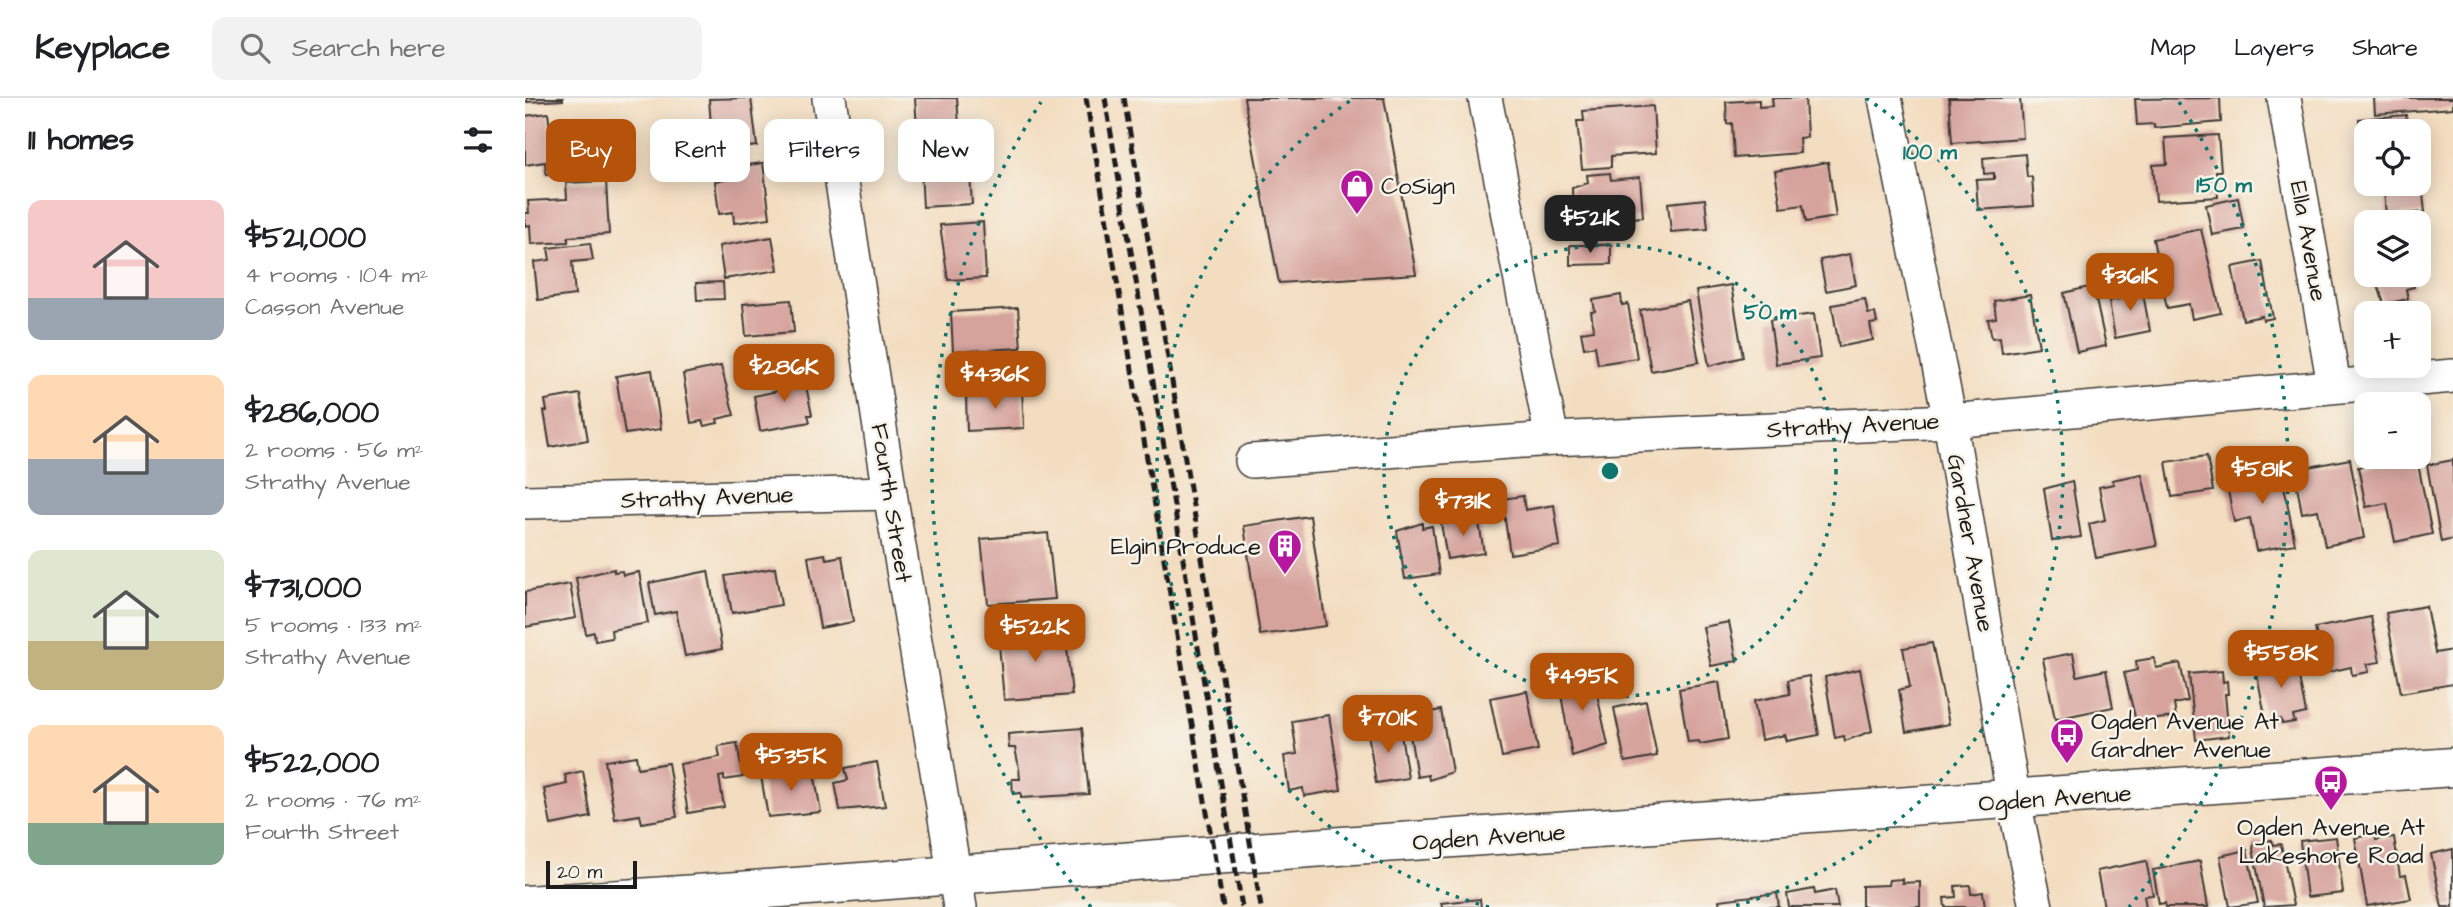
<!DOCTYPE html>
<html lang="en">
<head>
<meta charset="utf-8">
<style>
  body { margin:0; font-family:"Architects Daughter",sans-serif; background:#f2f2f2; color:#202124; height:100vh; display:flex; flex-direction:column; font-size:26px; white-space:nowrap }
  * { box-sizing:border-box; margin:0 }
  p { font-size:23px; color:#757577 }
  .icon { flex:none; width:38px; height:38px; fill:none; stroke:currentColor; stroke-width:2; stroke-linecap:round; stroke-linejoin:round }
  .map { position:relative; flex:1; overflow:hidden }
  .details { display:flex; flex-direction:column; background:#fff; width:525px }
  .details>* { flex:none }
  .top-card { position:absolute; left:21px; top:21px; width:665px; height:63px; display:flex; gap:14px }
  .tools { position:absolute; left:1829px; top:21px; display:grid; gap:14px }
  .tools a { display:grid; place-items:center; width:77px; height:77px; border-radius:14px; background:#fff; box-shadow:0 4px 18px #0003; font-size:35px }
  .scale { position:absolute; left:21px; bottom:18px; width:91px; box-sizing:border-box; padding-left:7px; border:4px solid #1c1c1c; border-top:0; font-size:19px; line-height:24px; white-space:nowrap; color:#1c1c1c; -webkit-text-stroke:5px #f7f3e8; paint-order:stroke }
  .price { position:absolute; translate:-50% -60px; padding:0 16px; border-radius:14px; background:#b45309; color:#fff; font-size:23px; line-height:46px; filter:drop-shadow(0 2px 4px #0008) }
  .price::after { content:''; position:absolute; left:50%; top:42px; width:21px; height:16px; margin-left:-10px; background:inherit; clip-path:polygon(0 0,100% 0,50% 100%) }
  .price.on { background:#222; color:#fff }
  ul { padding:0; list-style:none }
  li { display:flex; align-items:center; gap:21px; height:175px; padding:0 28px }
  li span { display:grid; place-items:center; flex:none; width:196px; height:140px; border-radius:14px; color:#555 }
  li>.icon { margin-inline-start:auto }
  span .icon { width:84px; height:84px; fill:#fffc; stroke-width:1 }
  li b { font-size:30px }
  h2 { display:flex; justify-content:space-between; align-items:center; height:84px; padding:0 28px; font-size:30px }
  .chip { padding:0 24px; border-radius:14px; background:#fff; box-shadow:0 4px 18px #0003; font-size:24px; line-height:63px }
  .chip.on { background:#b45309; color:#fff }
  header { display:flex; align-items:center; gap:42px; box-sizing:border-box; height:98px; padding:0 35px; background:#fff; border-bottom:2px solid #e0e0e0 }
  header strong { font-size:33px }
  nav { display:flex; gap:38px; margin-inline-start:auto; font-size:24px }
  .search { width:490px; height:63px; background:#f2f2f2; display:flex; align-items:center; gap:18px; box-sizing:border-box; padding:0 24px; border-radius:14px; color:#757577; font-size:26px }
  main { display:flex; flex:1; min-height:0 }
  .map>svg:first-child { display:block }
  .building { fill:#d6a39c }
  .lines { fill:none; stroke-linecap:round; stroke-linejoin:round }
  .street-casing { stroke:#3c3935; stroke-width:36 }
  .secondary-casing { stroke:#3c3935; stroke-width:41 }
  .street { stroke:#fff; stroke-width:33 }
  .secondary { stroke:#fff; stroke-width:38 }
  .rail { stroke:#1c1c1c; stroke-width:5; stroke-dasharray:10 5; stroke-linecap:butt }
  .ring { fill:none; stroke:#0f766e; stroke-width:3.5; stroke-dasharray:3.5 7 }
  .labels { text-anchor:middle; stroke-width:5; stroke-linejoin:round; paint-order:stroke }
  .poi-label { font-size:24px; fill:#1c1c1c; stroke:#f7f3e8; text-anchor:start }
  .street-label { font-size:24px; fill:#1c1c1c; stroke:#f7f3e8 }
  .centre { fill:#0f766e; stroke:#f7f3e8; stroke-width:3.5 }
  .ring-label { font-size:21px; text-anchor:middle; font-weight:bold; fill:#0f766e; stroke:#f7f3e8; stroke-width:5; stroke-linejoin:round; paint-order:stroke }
</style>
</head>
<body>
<header>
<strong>Keyplace</strong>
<div class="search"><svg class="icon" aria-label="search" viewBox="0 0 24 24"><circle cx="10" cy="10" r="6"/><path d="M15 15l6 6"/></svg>Search here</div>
<nav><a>Map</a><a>Layers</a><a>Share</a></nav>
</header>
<main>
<section class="details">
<h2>11 homes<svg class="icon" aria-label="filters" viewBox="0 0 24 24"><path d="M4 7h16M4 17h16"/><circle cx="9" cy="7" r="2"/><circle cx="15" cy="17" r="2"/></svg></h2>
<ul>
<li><span style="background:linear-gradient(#f6c9c9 70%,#9aa5b1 0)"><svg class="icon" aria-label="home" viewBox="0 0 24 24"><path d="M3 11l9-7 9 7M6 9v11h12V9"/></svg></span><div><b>$521,000</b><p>4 rooms · 104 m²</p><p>Casson Avenue</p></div></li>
<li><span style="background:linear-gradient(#ffd9b3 60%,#9aa5b1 0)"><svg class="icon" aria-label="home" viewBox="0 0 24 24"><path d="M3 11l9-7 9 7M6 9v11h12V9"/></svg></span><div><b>$286,000</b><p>2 rooms · 56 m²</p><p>Strathy Avenue</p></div></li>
<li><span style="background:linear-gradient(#dfe7d0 65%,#c2b280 0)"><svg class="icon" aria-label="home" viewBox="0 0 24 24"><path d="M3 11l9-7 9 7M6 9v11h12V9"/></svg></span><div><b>$731,000</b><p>5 rooms · 133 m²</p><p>Strathy Avenue</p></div></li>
<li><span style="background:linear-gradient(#ffd9b3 70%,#7fa58c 0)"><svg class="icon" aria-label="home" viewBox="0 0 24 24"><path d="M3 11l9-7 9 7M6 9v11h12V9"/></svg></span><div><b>$522,000</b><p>2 rooms · 76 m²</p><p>Fourth Street</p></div></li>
</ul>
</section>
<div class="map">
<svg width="1928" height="809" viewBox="0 0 1928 809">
  <rect width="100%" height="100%" fill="#f7f3e8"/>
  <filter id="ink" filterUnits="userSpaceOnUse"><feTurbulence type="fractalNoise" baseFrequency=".0143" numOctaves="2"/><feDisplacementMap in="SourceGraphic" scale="14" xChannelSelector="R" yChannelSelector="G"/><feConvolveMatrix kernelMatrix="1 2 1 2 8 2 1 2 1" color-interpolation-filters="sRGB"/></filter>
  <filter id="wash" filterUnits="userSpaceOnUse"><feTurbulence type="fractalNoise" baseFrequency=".00686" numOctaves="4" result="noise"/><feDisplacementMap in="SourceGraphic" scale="28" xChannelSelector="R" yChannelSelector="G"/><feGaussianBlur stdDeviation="1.57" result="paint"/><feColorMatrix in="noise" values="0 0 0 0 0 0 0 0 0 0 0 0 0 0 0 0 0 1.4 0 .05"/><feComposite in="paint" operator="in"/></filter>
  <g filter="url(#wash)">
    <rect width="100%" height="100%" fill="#f3ddc0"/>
    <g id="blocks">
      <g class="building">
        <path d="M2,0H38V2L2,4Z"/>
        <path d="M226,0L232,48L188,53L184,1Z"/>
        <path d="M390,0H432L434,27L392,30Z"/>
        <path d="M719,0H859L891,176L754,185Z"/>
        <path d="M1247,0H1280L1282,39L1274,40L1275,55L1209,60L1207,25L1202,26L1201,4L1234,2V9L1248,8Z"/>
        <path d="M1424,0H1495L1498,40L1427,45Z"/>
        <path d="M1695,0L1696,24L1629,30V26L1612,27L1610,1Z"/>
        <path d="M1849,0H1928V10L1850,16Z"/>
        <path d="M1128,8L1131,55L1086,58V69L1057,71L1052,23H1059L1058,13Z"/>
        <path d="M23,15L27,46L51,42L59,72L21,77L20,64L0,67V18Z"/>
        <path d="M1881,17L1882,26H1887L1888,33H1841V50L1836,51L1834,21Z"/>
        <path d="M1693,37L1696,73H1691L1693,99L1631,103L1628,67L1642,66L1640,40Z"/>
        <path d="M443,49L447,106L398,109L396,72L404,71L402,52Z"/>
        <path d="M1500,56L1502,79H1507L1509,108L1453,112L1451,82L1469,81V75L1459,76L1458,60Z"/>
        <path d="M1303,64L1311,119L1281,124L1278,107L1256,110L1250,73Z"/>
        <path d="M238,65L245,120L209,125L208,114L194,116L190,83L203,81L202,70Z"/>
        <path d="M1085,75L1086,82L1115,79L1118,119L1057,124L1056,116H1048L1047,90L1063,85L1062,77Z"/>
        <path d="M81,83L84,136L43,139V144L6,146L5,127L0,128V115H4L3,103L42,101L41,85Z"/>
        <path d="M1897,87L1900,114L1861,118L1859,91Z"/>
        <path d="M1713,100L1719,131L1687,137L1681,107Z"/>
        <path d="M1180,101L1183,131L1146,134L1143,105Z"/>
        <path d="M458,124L461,180L423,182L415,127Z"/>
        <path d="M1676,131L1696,215L1667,221L1664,206L1642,210L1628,141Z"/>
        <path d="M247,139L253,172L199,181L194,148Z"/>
        <path d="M65,145L68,162L47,164L50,197L13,202L9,164L25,162L23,150Z"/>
        <path d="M1045,147H1086V166L1045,167Z"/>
        <path d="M1325,156L1331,187L1301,193L1295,162Z"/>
        <path d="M1737,163L1748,220L1738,222L1737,218L1718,222L1707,169Z"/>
        <path d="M1850,177H1886L1889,189L1881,191L1883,201L1859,206Z"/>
        <path d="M198,184L199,201L172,202L171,185Z"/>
        <path d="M1616,185L1625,233L1590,240L1584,203L1600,200L1598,189Z"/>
        <path d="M1206,187L1218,259L1184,268L1171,193Z"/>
        <path d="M1568,188L1581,248L1552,254L1539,195Z"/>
        <path d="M1096,197L1097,207L1103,206L1112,260L1073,266L1070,248L1059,250L1056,234L1069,232L1066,214L1070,213L1068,202Z"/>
        <path d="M1505,197L1514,249L1477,255L1475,239L1467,240L1463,221L1471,220L1469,203Z"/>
        <path d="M1340,201L1343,216L1350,215L1352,225L1345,226L1348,242L1314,249L1307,207Z"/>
        <path d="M266,202L269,234L221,238L218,206Z"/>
        <path d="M1163,203L1174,264L1126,273L1115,212Z"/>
        <path d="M493,210L496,250L428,254L426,214Z"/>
        <path d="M1289,216L1295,260L1251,266L1245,222Z"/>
        <path d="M196,268L209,317L192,321L193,325L179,328L177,323L166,325L158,276Z"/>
        <path d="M127,272L136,331L100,336L91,278Z"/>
        <path d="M272,274L280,283L287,317H283L285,324L235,333L229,298L253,293L256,277Z"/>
        <path d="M497,293L499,330L442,333L441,297Z"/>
        <path d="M55,296L63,342L25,349L19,313H22L20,302Z"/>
        <path d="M1682,358L1688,393L1647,399L1641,364Z"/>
        <path d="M1825,361L1839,440L1800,448L1793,412L1777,415L1769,372Z"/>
        <path d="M1892,361L1907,436L1870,444L1862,405L1841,409L1833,369Z"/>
        <path d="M1928,362V441L1916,444L1902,367Z"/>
        <path d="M1755,366L1770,446L1731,453L1725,420L1709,424L1700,377Z"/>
        <path d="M1617,376L1632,448L1571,460L1564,426L1580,422L1574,389L1589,386L1587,382Z"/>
        <path d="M1547,383L1556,439L1527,443L1519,391Z"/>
        <path d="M998,398L1000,412L1029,407L1035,448L985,456L977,401Z"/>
        <path d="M785,418L801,528L735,537L719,428Z"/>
        <path d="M953,419L959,455L922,461L916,425Z"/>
        <path d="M897,425V430L907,428L914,476L880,481L872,433Z"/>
        <path d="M523,435L530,501L463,506L456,441Z"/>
        <path d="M300,456L301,461L317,458L328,524L295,530L283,459Z"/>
        <path d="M250,470L256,507L207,515L200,478Z"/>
        <path d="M89,471V474L97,473L98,477L114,474L123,525L86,532L87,540L70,543L69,534L61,536L51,480Z"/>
        <path d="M183,473L197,551L160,558L151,513L130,517L124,485Z"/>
        <path d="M45,486L51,520L0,529V494Z"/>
        <path d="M1901,508L1910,555L1928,552V586L1876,595L1861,515Z"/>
        <path d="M1846,519L1855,564L1842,566L1844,574L1827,577L1826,569L1799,575L1790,530Z"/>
        <path d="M1204,524L1212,563L1186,568L1178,529Z"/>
        <path d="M540,531L547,597L479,602L473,535Z"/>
        <path d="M1407,545L1424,626L1381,634L1374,592L1385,589L1378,550Z"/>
        <path d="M1548,555L1552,578L1581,572L1588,609L1530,621L1518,561Z"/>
        <path d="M1770,559L1781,615L1768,618L1770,624L1757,626L1756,621L1741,623L1730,566Z"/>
        <path d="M1629,560L1631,570L1655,565L1663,603L1649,606L1651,619L1611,623L1599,575L1612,572L1611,563Z"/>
        <path d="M1335,571L1347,633L1320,643L1319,638L1310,640L1300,579Z"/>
        <path d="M1067,573L1083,647L1047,658L1033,580Z"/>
        <path d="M1697,573L1698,584L1702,583L1703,596H1700L1704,638L1671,642L1664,576Z"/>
        <path d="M1284,578L1294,637L1262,643L1260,637L1236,642L1229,603L1265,596L1263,582Z"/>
        <path d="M1194,584L1203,641L1175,646L1174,643L1163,644L1154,591Z"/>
        <path d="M1002,593L1013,652L977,659L965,600Z"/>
        <path d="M1121,603L1132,658L1100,664L1089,610Z"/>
        <path d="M916,612L927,674L904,682L903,677L892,679L882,618Z"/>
        <path d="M804,617L816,692L779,698L778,690L764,693L759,658L772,656L767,623Z"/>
        <path d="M557,630L564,696L496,700V695L488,696L487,681H495L494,670L490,650H484L483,636Z"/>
        <path d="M875,630L883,680L851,685L843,635Z"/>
        <path d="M212,645L218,679L199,682V678L194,679L199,709L163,715L155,666L195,659L193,648Z"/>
        <path d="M111,658L113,670L143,665L152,719L117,725L115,717L90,721L80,663Z"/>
        <path d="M352,664L360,708L315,712L310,685L323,682L320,670Z"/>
        <path d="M288,669L296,714L243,719L236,678Z"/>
        <path d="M58,673L66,719L26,727L19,691L42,686L40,677Z"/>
        <path d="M1850,736L1851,742L1869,739L1875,778L1881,777L1886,801L1842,808L1830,740Z"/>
        <path d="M1811,739L1818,795L1782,799L1775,743Z"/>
        <path d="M1747,742L1748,747L1756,746L1768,807L1739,809L1728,751L1729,745Z"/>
        <path d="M1928,751V809H1917L1906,756Z"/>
        <path d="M1722,752L1733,805L1705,809L1695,758Z"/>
        <path d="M1621,763L1628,797L1619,798L1621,809H1579L1572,773Z"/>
        <path d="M1675,763L1683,809H1641L1640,805L1634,806L1628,772Z"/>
        <path d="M1377,781V785L1395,784V809H1337V788L1363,787L1364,782Z"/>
        <path d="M1445,787L1446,796L1458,794L1460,809H1420L1419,800L1431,799L1430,788Z"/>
        <path d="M1289,791L1290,796L1310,792L1313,809H1264L1262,796Z"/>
        <path d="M1252,795L1254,809H1195L1194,802Z"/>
        <path d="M955,801L956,809H917L916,805Z"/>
      </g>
    </g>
  </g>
  <g filter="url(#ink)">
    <use href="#blocks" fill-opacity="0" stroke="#3c3935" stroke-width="2"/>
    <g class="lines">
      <g class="street-casing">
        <g id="street">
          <path d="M304,0L365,395L435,809"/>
          <path d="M960,0L1027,341"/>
          <path d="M1360,0L1425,323L1489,703L1511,809"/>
          <path d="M1759,0L1809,287"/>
          <path d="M727,363L1027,341L1425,323L1928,278"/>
          <path d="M0,404L365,395"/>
        </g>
      </g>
      <g class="secondary-casing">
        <path id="secondary" d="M0,807C230,794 459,774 688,757C1101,726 1515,701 1928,669"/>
      </g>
      <use href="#street" class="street"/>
      <use href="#secondary" class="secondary"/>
      <g class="rail">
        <path d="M561,0L698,809"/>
        <path d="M580,0L717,809"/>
        <path d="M599,0L736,809"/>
      </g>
    </g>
  </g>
  <g class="ring">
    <circle cx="1085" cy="373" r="226"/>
    <path d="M964 809A452 452 0 0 1 829 0M1341 0A452 452 0 0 1 1206 809"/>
    <path d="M566 809A678 678 0 0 1 516 4M1654 4A678 678 0 0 1 1604 809"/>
  </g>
  <defs>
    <g id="shop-pin" transform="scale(1.75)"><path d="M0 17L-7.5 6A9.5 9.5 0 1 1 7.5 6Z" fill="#b5179e" stroke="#f7f3e8"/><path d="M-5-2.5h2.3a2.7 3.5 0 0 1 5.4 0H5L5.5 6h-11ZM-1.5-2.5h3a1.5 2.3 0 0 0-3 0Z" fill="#fff"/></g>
    <g id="building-pin" transform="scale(1.75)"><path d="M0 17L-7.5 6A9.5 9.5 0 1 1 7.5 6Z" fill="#b5179e" stroke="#f7f3e8"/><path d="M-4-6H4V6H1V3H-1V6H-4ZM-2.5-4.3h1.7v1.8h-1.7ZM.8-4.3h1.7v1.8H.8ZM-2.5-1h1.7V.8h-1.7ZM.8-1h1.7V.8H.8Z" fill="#fff"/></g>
    <g id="bus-pin" transform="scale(1.75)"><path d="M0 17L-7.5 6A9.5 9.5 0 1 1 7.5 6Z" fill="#b5179e" stroke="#f7f3e8"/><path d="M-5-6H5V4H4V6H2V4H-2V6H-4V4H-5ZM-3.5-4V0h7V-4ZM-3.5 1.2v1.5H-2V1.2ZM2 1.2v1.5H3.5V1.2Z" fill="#fff"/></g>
  </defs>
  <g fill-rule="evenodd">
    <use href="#shop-pin" x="832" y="88"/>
    <use href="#building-pin" x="760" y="448"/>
    <use href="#bus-pin" x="1542" y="637"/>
    <use href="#bus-pin" x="1806" y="684"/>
  </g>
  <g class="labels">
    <g class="poi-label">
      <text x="856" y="96">CoSign</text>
      <text x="736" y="456" text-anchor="end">Elgin Produce</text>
      <text x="1566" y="631">Ogden Avenue At<tspan x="1566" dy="28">Gardner Avenue</tspan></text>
      <text x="1806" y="737" text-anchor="middle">Ogden Avenue At<tspan x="1806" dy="28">Lakeshore Road</tspan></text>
    </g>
    <g class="street-label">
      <text transform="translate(1784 143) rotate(80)" y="8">Ella Avenue</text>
      <text transform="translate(1328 327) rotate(-3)" y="8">Strathy Avenue</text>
      <text transform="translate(182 399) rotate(-2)" y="8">Strathy Avenue</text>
      <text transform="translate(367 405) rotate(81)" y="8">Fourth Street</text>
      <text transform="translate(1446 445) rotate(80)" y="8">Gardner Avenue</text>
      <text transform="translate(1530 700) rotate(-4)" y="8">Ogden Avenue</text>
      <text transform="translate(964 739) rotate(-4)" y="8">Ogden Avenue</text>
    </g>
  </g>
  <circle cx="1085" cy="373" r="10" class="centre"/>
  <g class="ring-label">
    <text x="1405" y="61">100 m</text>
    <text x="1699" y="94">150 m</text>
    <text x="1245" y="221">50 m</text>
  </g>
</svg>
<div class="tools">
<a><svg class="icon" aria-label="locate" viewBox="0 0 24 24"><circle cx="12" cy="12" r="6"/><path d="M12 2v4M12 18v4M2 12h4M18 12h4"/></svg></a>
<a><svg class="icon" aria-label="layers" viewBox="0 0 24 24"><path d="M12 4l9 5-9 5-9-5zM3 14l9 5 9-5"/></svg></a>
<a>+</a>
<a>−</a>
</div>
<div class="scale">20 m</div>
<b class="price on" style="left:1065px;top:157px">$521K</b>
<b class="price" style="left:1605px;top:215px">$361K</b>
<b class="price" style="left:259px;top:306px">$286K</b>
<b class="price" style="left:470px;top:313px">$436K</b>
<b class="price" style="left:1737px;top:408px">$581K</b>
<b class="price" style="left:938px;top:440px">$731K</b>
<b class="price" style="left:510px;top:566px">$522K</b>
<b class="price" style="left:1756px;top:592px">$558K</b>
<b class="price" style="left:1057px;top:615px">$495K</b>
<b class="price" style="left:863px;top:657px">$701K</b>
<b class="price" style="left:266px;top:695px">$535K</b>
<div class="top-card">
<a class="chip on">Buy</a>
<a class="chip">Rent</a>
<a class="chip">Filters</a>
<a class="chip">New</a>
</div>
</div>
</main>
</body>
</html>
